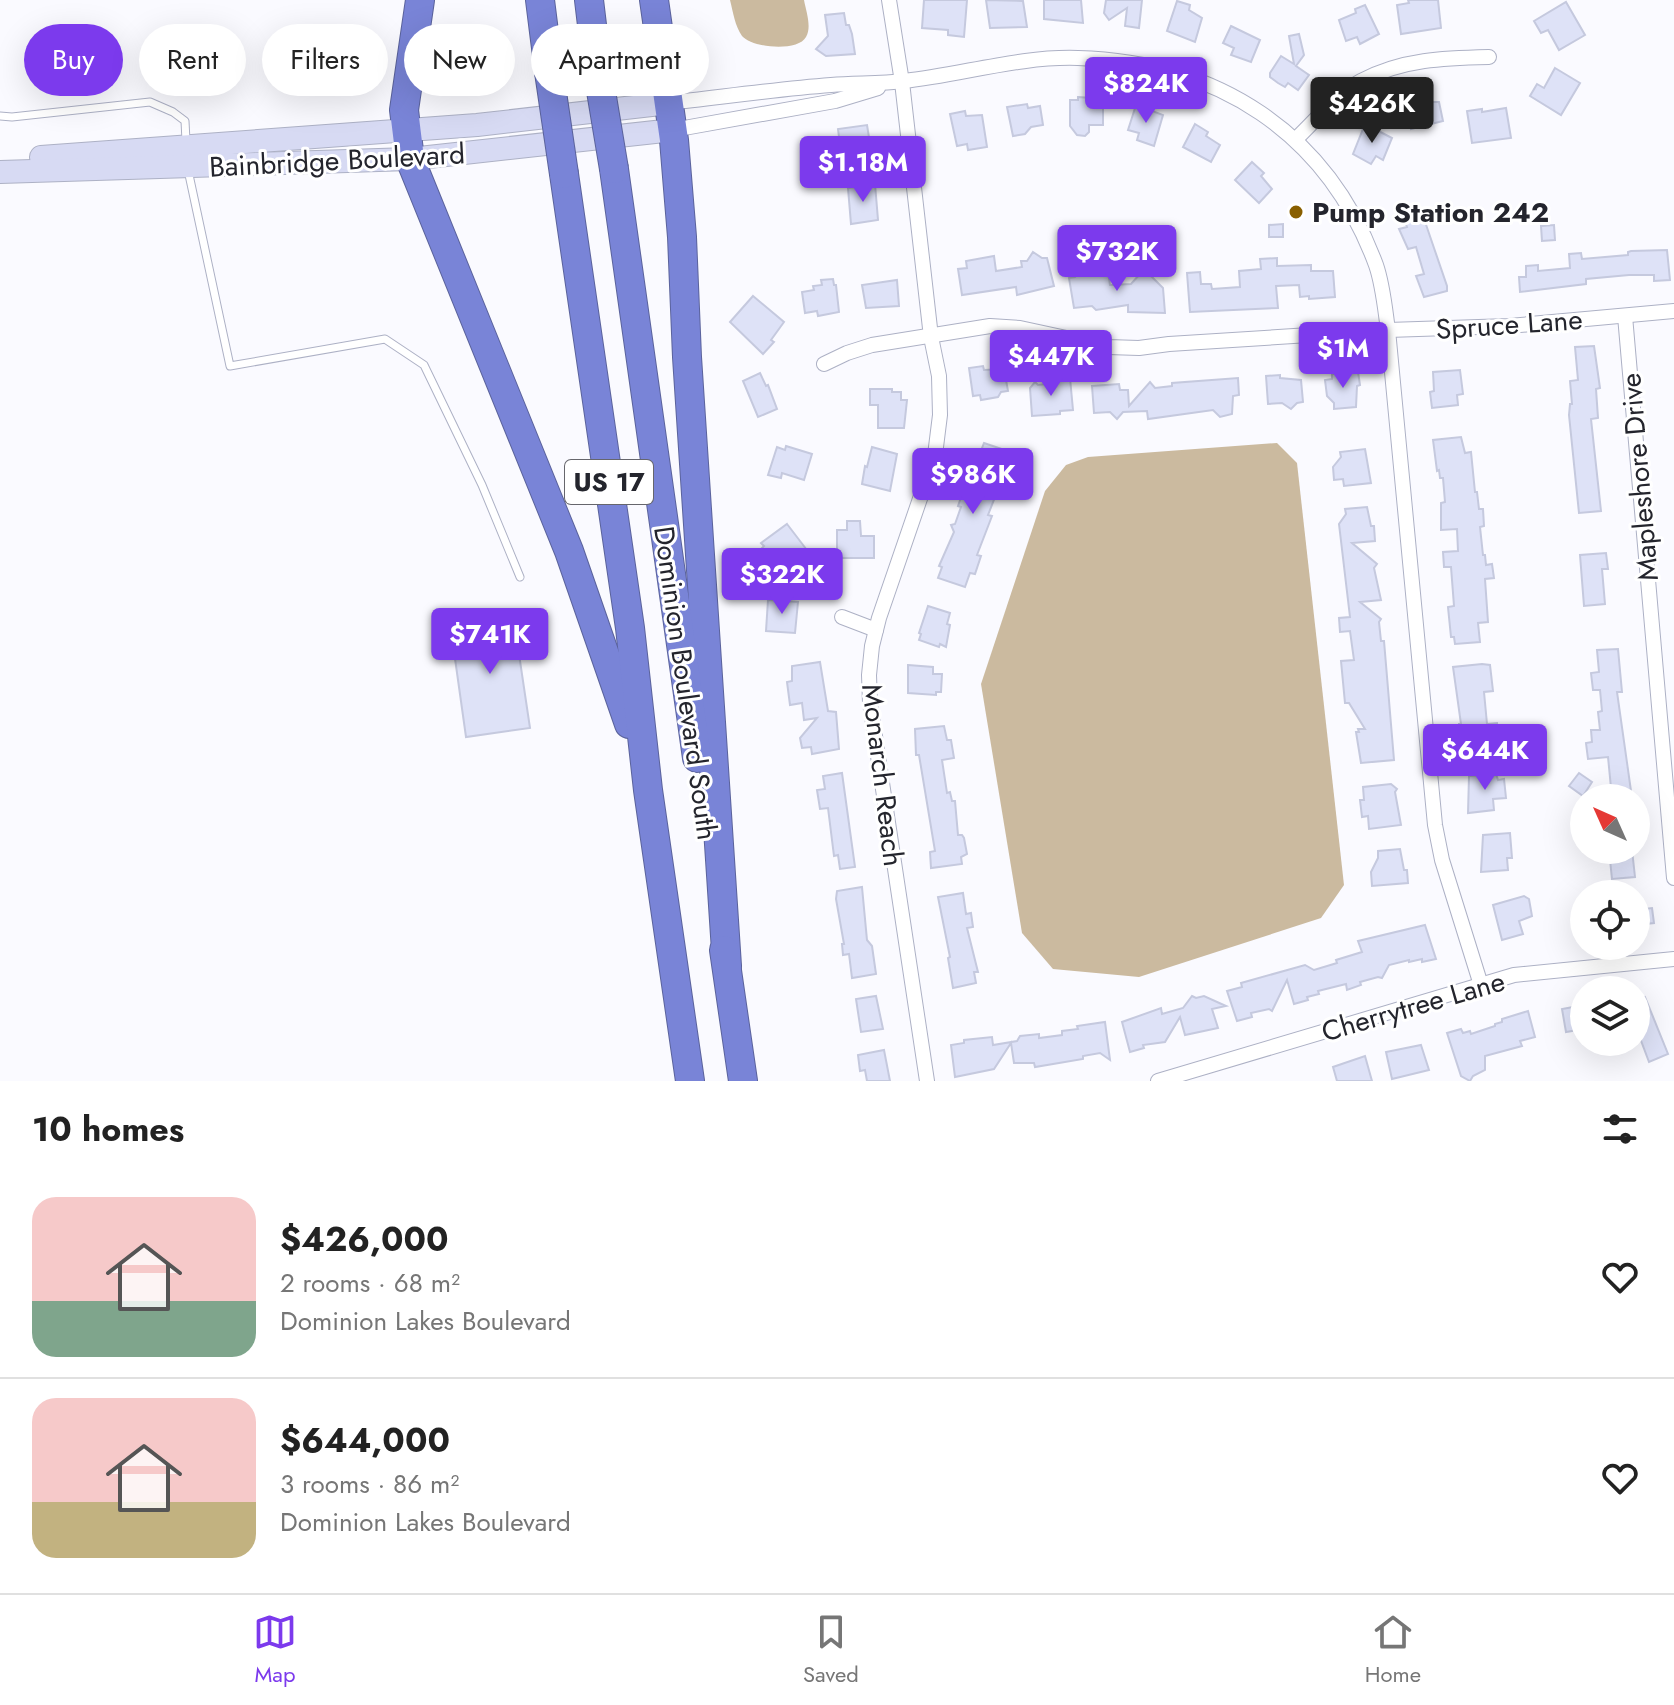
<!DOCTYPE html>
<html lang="en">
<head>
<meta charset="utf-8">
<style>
  body { margin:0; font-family:Jost,sans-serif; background:#f2f2f2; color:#222; height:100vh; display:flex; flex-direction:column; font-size:30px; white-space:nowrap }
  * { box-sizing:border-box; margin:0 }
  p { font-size:26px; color:#767676 }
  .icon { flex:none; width:44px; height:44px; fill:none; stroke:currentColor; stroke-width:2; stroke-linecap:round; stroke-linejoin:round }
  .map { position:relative; height:1081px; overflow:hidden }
  .sheet { display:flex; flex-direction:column; background:#fff; flex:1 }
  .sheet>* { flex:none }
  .top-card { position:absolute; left:24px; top:24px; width:800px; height:72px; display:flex; gap:16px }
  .needle { width:52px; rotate:315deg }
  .fabs { position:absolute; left:1570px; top:784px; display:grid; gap:16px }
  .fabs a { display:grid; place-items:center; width:80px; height:80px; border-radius:50%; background:#fff; box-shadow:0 8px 32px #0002; font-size:40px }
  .price { position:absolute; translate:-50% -68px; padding:0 18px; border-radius:8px; background:#7c3aed; color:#fff; font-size:26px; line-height:52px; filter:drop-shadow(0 2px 4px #0008) }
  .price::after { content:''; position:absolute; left:50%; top:48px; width:24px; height:18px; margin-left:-12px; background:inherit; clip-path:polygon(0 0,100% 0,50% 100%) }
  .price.selected { background:#222; color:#fff }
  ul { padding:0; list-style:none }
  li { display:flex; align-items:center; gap:24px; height:200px; padding:0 32px }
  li+li { border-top:2px solid #e0e0e0 }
  li span { display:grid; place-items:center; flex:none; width:224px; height:160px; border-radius:24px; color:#555 }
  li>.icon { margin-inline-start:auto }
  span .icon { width:96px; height:96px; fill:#fffc; stroke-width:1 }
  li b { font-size:34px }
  h2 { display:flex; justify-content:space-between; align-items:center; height:96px; padding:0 32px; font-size:34px }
  .chip { padding:0 28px; border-radius:36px; background:#fff; box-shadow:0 8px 32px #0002; font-size:28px; line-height:72px }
  .chip.selected { background:#7c3aed; color:#fff }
  .menu { display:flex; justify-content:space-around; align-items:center; height:112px; border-top:2px solid #e0e0e0; background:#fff; font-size:22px; color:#767676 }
  .menu a { display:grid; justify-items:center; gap:4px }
  .menu .selected { color:#7c3aed }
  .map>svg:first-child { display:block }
  .water { fill:#cbba9f }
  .building { fill:#dee2f7; stroke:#c5c9de; stroke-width:2 }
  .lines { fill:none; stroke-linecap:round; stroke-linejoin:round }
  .service-casing { stroke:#adb1c5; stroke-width:9 }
  .minor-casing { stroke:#adb1c5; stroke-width:16 }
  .secondary-casing { stroke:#adb1c5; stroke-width:24 }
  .motorway-casing { stroke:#5b639c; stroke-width:30 }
  .service { stroke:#fff; stroke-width:7 }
  .minor { stroke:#fff; stroke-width:14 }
  .secondary { stroke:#d7daf3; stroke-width:22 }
  .motorway { stroke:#7984d7; stroke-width:28 }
  .motorway-bridge-casing { stroke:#5b639c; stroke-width:30; stroke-linecap:butt }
  .motorway-bridge { stroke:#7984d7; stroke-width:28 }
  .poi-dot { fill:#895f00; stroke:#fff; stroke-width:3 }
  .labels { text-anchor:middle; stroke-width:6; stroke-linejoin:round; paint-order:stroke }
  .shield { fill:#fff; stroke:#66666c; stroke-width:2 }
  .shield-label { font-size:26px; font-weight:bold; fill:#24252d }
  .street-label { font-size:28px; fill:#24252d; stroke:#fff }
  .poi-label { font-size:28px; font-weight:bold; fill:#24252d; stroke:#fff; text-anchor:start }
</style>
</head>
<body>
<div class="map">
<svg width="1674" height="1081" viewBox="0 0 1674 1081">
  <rect width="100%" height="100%" fill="#fafaff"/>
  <g class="water">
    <path d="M730,0H804C806,11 812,27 806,37C798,52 752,48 742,36C735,26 733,12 730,0Z"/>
    <path d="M1277,443L1297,463L1344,885L1321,918L1139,977L1053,969L1022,933L981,684L1045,491L1066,465L1088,457Z"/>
  </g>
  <g class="building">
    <path d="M924,0H967L964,37L948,35V30L922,28Z"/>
    <path d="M986,0L1023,1L1027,27L990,28Z"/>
    <path d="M1044,0H1081L1083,23L1044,19Z"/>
    <path d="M1106,0H1142L1139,28L1125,26L1127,8L1109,20L1104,13Z"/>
    <path d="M1408,0H1438L1441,28L1401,34L1397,5L1409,3Z"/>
    <path d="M1177,1L1190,5L1189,10L1202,18L1195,42L1167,31Z"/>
    <path d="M1566,2L1585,35L1559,50L1548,30L1541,33L1534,21Z"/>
    <path d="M1365,5L1379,34L1360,44L1357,37L1346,41L1339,20L1356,13L1355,9Z"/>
    <path d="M844,13L846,25H849L852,34L855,54L826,56L816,49L828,36L825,15Z"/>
    <path d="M1231,26L1260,40L1251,62L1231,55L1234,48L1223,43Z"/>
    <path d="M1299,34L1304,55L1296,66L1309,75L1298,90L1288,83L1285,87L1278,83L1270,77V73L1281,56L1294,64L1289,36Z"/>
    <path d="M1555,68L1580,83L1561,115L1530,96L1537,84L1544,88Z"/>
    <path d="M1078,97L1091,98V106H1103V125H1089V132L1085,136L1077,135L1070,126V100H1078Z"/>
    <path d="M1431,102H1439L1443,121L1411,129L1406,107Z"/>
    <path d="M1027,104L1028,108L1040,106L1043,125L1031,127L1025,134L1013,136L1007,107Z"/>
    <path d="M1136,105L1163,115L1154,146L1137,140L1139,133L1128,130Z"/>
    <path d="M1506,108L1511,138L1472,143L1467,111L1482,109V112Z"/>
    <path d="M965,111L966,116L982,115L987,147L968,150L967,144L957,146L950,114Z"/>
    <path d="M1195,124L1208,132L1206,136L1220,145L1211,162L1183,147Z"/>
    <path d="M1365,124L1392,138L1383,160L1376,156L1371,164L1353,154Z"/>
    <path d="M867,125L872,156L843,163L842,154L836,155L831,138L839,137L838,129Z"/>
    <path d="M1252,162L1264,173L1261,176L1272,189L1259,203L1235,180Z"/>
    <path d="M875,184L878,220L851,224L848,188Z"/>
    <path d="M1421,210L1447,286V291L1424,297L1416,276L1424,274L1416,247L1408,249L1399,229L1407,227L1403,216Z"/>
    <path d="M1283,224V237H1269V225Z"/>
    <path d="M1554,225L1555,240L1542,241L1541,226Z"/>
    <path d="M1667,250L1670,280L1654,281V275H1629L1586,279V284L1520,292L1519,277H1526V266L1538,265V271L1570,268L1569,254L1581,253L1582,259L1628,255V252L1631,251Z"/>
    <path d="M1033,252L1042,258H1047L1054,286L1017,295L1016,287L962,295L958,269L967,268L966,261L994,256L996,271L1022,267L1021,261H1027Z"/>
    <path d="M1277,258V266L1311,265V271H1333L1335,297L1309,299V296L1300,297L1299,285L1276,286L1278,308L1190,312L1187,273L1200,272L1201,284H1211L1212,289L1240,287L1239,271L1261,269L1260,259Z"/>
    <path d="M1090,270L1095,274L1108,272L1110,285L1131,284L1140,274L1148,273L1163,288L1165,313L1128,312V305L1096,310L1092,306L1074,308L1069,278L1075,277L1079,271Z"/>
    <path d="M833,279L834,285H836L839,312L818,316L817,311L805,313L802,292L814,290L813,286L822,285L821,280Z"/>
    <path d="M897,280L899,306L866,308L862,285Z"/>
    <path d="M753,296L784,322L771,340L774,342L763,354L730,322Z"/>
    <path d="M1594,346L1600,388L1596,389L1598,418L1591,419L1601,511L1579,513L1569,415L1570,404H1572L1570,381L1578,380L1575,347Z"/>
    <path d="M983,366L984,370L1004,369L1008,391L1001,392L998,397L981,400L980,395L973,396L969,368Z"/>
    <path d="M1460,370L1463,394L1457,395L1458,405L1432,408L1430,392L1434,391L1433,372Z"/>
    <path d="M1358,372L1360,385L1357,386L1356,407L1334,409V403L1327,396L1325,380L1332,379V374Z"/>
    <path d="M760,373L766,386L768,385L777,409L758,417L743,381Z"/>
    <path d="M1280,375V378L1301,380L1303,402L1297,403L1291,409L1282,403L1268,404L1266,376Z"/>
    <path d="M1070,378L1073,410L1060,411V414L1032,416L1030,388L1035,382L1038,385L1056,383V379Z"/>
    <path d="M1238,378L1239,395L1233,396L1232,414L1220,417L1213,410L1148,419L1147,411L1123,412L1117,419L1110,412L1094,413L1092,386L1119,384L1120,390H1128L1129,406L1150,382L1155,388L1172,386V383Z"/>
    <path d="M870,389H892V392H901V400H907L904,428H878V405H870Z"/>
    <path d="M1461,437L1465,453L1471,452L1475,492H1477L1479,509H1483L1484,526L1480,527L1483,555H1485L1486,565L1492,564L1494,578L1485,579L1488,622L1478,623L1480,642L1455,644L1454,637H1451L1448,607L1454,606L1451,567H1444L1443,552L1458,551L1457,529L1441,530V503L1445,502L1443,478H1440L1439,470L1437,471L1433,440Z"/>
    <path d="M984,443L1005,450L1002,457L1006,469L988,515L992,516L977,555L981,556L975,574L970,573L965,587L938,578L942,567L939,566L954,532L951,525L955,524L961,507L958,506L974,460L977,461Z"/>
    <path d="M786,446L812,454L804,480L782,473L781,478L768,475L777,447L785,450Z"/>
    <path d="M872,447L897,454L890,491L862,484L865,466L867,467Z"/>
    <path d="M1365,449L1371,483L1344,486L1343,479L1334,480L1333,467L1341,457L1340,452Z"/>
    <path d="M1367,507L1371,526H1374L1375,541L1352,543L1377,564L1374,568L1381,600L1360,602L1381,619L1379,622L1381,641H1384L1394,760L1361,763L1356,732H1359L1358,729H1365L1349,703H1345L1341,661L1354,660L1350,631L1340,632L1339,618L1350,617L1339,524L1346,514L1345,509Z"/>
    <path d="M847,521H860L861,536H874V558H837V530H847Z"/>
    <path d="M787,524L813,558L801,567L799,565L790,572L787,569L782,573L762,548L764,546L761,543Z"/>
    <path d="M1606,553L1608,569H1602L1605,604L1584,606L1580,555Z"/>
    <path d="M768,600L798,602L795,633L766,631Z"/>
    <path d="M928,606L950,613L947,624L950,625L946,647L940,644L939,647L919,640L921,634L919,633Z"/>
    <path d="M513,614L530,728L466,737L450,623Z"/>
    <path d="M1618,649L1622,692H1617L1632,798H1612L1608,757L1588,759L1586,743L1592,742L1591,730H1600L1598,712L1602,711L1600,690H1593L1591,673L1599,672L1597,650Z"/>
    <path d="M820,662L828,711L836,712L839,749L812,754L811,747L802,748L800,738L817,718L804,720L802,703L790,705L787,682L792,681V666Z"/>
    <path d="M1482,664L1490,665L1493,691L1484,692L1487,724L1497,723L1499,750L1461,754L1459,724H1461L1453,667Z"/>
    <path d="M908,665L933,667V674H942L941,692H936V695L908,693Z"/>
    <path d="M944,726L947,740H951L954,758L942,760L947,793L950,792L952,801H955L958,835H962L964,838L967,854L961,857L962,864L931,868L930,852L935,851L919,755H916L915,729Z"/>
    <path d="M842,773L855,867L840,869L838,855L834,856L828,808L820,809L817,790L825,789L823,776Z"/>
    <path d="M1579,773L1592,782L1583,796L1569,786Z"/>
    <path d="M1496,774L1498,780L1504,779L1506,798L1493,799L1494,810L1468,813L1469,776Z"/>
    <path d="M1391,784L1397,789L1395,792L1401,825L1369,829L1368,816L1362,817L1360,800H1364L1363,787Z"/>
    <path d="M1510,833L1512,858H1507L1508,870L1481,872L1483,835Z"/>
    <path d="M1400,849L1404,870H1407L1408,883L1372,886L1371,872L1378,858V851Z"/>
    <path d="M1609,850H1632L1635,877L1612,879Z"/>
    <path d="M862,887L867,940L872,946L876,974L852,978L849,954L843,955L842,944H844L836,899L837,891Z"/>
    <path d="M963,893L966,914L971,913L973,927L967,928L978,972H974L976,983L953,988L948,958L950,957L938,897Z"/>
    <path d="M1524,896L1529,899L1532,916L1519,921L1523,934L1502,940L1493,905Z"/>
    <path d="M1652,908L1654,923L1636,925V910Z"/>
    <path d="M1425,925L1436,959L1422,962V959L1409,962V960L1389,965L1382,978L1378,977L1360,982L1361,985L1347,990L1346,984L1318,991L1319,994L1307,997L1308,1000L1294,1004L1287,980L1272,1011L1269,1009L1251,1013L1252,1017L1237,1021L1227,991L1242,987L1241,983L1305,965L1314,970L1337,963L1336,960L1362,952L1358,941Z"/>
    <path d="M1584,994V1029L1566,1032L1562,1009L1573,1007Z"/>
    <path d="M876,996L883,1029L861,1032L856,999Z"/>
    <path d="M1192,996L1196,998L1204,996L1226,1006L1212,1009L1218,1028L1185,1035L1180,1017L1165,1042L1143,1045L1144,1048L1130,1052L1122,1022L1161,1008L1162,1014L1183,1008Z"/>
    <path d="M1645,997L1668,1054L1649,1062L1640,1038L1636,1040V1000Z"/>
    <path d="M1528,1011L1535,1037L1520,1041L1522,1046L1485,1056V1070L1473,1076L1470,1081L1461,1076L1447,1033L1461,1029L1463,1033L1470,1031L1471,1034L1495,1026V1024L1502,1022V1019Z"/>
    <path d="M1105,1022L1110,1060L1100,1053L1083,1056V1059L1035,1067L1034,1063H1014L1011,1043L994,1069L955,1077L951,1045L964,1043V1040L992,1037L993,1045L1017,1041L1020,1036L1039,1034V1038L1062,1035V1031L1078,1029L1077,1026Z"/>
    <path d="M1421,1045L1429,1070L1392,1079L1386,1052Z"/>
    <path d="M884,1050L890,1081H867L865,1070L860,1071L858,1055Z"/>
    <path d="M1365,1056L1372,1081H1337L1333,1067Z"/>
  </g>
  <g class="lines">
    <g class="service-casing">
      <g id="service">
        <path d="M0,116L12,117L150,102L173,112L185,121L186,141"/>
        <path d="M188,170L230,366L385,339L424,365L482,485L520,577"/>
      </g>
    </g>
    <g class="minor-casing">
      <g id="minor">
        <path d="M889,0L902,82L931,337L939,376L940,415L935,455L879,618L872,646L869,675L870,703L927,1081"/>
        <path d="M669,103C723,97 777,89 831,85C856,83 880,84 904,81C961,75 1020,56 1078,58C1217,62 1327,132 1376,265C1383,285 1385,309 1388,330L1435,825L1442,860L1481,985"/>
        <path d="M673,130L835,101L878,88"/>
        <path d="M1296,139C1316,120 1337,94 1361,81C1402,59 1445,58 1489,57"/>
        <path d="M1625,316L1674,878"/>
        <path d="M824,364L847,353L872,345L990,326L1020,328L1108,347L1139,348L1169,344L1388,330L1509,326L1674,311"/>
        <path d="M842,617L876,630"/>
        <path d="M1158,1081L1514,975L1674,959"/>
      </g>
    </g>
    <g class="secondary-casing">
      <g id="secondary">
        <path d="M41,157L477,125L669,103"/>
        <path d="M0,172L410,159L673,130"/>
      </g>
    </g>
    <g class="motorway-casing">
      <g id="motorway">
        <path d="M420,0L404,110L410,159L569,551L629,724"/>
        <path d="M540,0L549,72"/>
        <path d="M589,0L597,67"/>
        <path d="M654,0L674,140L682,237L687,357L727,966"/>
        <path d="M614,169L697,758"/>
        <path d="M564,174L630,628L648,790L690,1081"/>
        <path d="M724,950L743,1081"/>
      </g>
    </g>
    <use href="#service" class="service"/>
    <use href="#minor" class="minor"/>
    <use href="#secondary" class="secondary"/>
    <use href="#motorway" class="motorway"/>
    <g class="motorway-bridge-casing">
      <g id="motorway-bridge">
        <path d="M597,67L614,169"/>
        <path d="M549,72L564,174"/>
      </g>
    </g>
    <use href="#motorway-bridge" class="motorway-bridge"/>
  </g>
  <circle class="poi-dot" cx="1296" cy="212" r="8"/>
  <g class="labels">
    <rect class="shield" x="565" y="460" width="88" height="44" rx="6"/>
    <g class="shield-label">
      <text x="609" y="491">US 17</text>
    </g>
    <g class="street-label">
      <text transform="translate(337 160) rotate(-3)" y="10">Bainbridge Boulevard</text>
      <text transform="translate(1509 324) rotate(-4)" y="10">Spruce Lane</text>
      <text transform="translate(1639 477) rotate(-95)" y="10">Mapleshore Drive</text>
      <text transform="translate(686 683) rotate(82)" y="10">Dominion Boulevard South</text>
      <text transform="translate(883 775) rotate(83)" y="10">Monarch Reach</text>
      <text transform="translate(1413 1006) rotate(-16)" y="10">Cherrytree Lane</text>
    </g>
    <g class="poi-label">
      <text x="1312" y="222">Pump Station 242</text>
    </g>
  </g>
</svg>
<div class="fabs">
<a><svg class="needle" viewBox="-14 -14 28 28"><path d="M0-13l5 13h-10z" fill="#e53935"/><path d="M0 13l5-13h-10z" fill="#767676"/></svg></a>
<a><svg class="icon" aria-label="locate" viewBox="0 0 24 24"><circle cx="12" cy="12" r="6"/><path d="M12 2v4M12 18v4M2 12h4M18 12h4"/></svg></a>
<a><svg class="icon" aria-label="layers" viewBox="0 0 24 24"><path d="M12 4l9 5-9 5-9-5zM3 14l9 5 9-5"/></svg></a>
</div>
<b class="price" style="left:1146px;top:125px">$824K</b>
<b class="price selected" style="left:1372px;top:145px">$426K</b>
<b class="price" style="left:863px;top:204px">$1.18M</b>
<b class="price" style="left:1117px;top:293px">$732K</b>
<b class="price" style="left:1343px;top:390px">$1M</b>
<b class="price" style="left:1051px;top:398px">$447K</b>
<b class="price" style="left:973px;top:516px">$986K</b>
<b class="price" style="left:782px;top:616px">$322K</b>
<b class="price" style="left:490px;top:676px">$741K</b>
<b class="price" style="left:1485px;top:792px">$644K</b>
<div class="top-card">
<a class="chip selected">Buy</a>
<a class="chip">Rent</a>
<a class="chip">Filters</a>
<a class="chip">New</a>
<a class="chip">Apartment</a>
</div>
</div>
<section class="sheet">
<h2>10 homes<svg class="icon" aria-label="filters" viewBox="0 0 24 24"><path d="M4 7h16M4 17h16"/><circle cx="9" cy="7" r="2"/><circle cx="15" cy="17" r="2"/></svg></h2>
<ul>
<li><span style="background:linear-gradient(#f6c9c9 65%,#7fa58c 0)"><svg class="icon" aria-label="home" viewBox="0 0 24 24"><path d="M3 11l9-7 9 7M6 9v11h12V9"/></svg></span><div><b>$426,000</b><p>2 rooms · 68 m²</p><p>Dominion Lakes Boulevard</p></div><svg class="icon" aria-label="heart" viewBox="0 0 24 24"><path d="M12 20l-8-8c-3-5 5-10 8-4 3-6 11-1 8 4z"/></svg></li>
<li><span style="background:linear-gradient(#f6c9c9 65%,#c2b280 0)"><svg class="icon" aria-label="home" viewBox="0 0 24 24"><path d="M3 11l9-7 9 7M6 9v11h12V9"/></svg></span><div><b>$644,000</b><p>3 rooms · 86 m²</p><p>Dominion Lakes Boulevard</p></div><svg class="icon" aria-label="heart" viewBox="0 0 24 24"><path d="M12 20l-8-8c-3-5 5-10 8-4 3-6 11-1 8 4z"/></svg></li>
</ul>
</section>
<nav class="menu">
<a class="selected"><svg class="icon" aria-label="map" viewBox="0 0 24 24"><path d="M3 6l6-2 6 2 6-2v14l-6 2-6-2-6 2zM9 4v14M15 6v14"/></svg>Map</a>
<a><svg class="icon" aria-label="saved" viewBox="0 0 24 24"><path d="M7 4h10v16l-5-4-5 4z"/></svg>Saved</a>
<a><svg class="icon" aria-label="home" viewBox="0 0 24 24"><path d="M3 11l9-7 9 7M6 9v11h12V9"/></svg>Home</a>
</nav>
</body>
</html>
